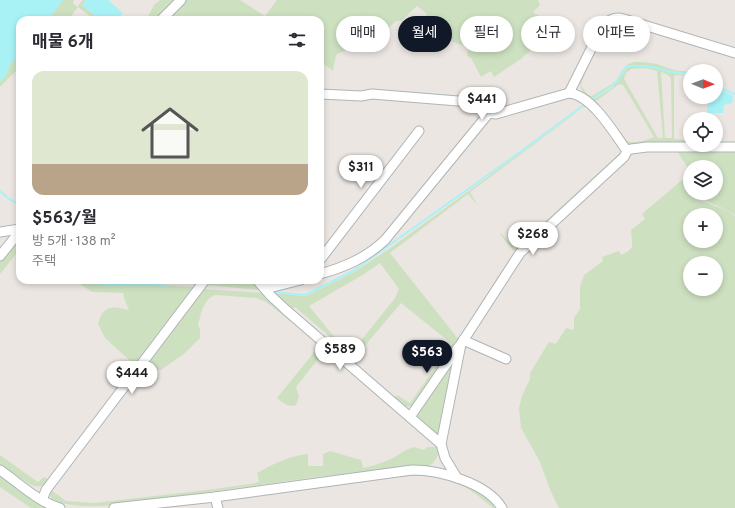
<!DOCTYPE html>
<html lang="ko">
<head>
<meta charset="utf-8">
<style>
  body { margin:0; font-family:Overpass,"Noto Sans KR",sans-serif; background:#f7f7f7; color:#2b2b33; height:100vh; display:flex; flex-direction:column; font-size:15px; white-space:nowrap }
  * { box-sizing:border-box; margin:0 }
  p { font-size:13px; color:#7c7c81 }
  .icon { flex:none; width:22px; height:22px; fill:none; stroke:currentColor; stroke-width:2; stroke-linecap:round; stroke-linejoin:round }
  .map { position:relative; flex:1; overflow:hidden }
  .details { position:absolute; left:16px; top:16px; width:308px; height:268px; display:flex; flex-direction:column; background:#fff; border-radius:12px; box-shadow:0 2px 6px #0003 }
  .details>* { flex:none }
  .guide { position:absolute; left:336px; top:16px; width:339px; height:36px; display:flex; gap:8px }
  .needle { width:26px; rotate:91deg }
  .fabs { position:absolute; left:683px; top:64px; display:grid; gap:8px }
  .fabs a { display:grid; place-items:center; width:40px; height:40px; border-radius:50%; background:#fff; box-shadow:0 2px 6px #0003; font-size:20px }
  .price { position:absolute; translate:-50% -34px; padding:0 9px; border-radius:14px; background:#fff; color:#222; font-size:13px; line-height:26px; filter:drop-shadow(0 1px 2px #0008) }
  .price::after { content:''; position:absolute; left:50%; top:24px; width:12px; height:9px; margin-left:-6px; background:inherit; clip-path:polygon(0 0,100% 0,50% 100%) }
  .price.selected { background:#111827; color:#fff }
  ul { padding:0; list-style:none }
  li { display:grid; align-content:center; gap:8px; height:212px; padding:0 16px }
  li span { display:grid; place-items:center; height:124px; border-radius:12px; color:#555 }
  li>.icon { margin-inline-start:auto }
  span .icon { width:72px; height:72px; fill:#fffc; stroke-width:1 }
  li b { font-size:17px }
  h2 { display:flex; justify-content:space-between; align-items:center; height:48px; padding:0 16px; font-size:17px }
  .tag { padding:0 14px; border-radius:18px; background:#fff; box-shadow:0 2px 6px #0003; font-size:14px; line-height:36px }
  .tag.selected { background:#111827; color:#fff }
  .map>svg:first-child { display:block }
  .green { fill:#cde1c1; fill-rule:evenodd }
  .water { fill:#a8f2f6 }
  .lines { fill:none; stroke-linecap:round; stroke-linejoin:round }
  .stream { stroke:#a8f2f6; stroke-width:2 }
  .minor-casing { stroke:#afb4b6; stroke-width:11 }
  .minor { stroke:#fff; stroke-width:9 }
</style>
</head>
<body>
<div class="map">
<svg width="735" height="508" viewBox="0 0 735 508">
  <rect width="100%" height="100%" fill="#ebe6e2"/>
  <g class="green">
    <path d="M63,0H74L73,3L77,7L83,0H86L82,5L100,20H95L78,7L68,20H48Z"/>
    <path d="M160,0H175L155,20H146L154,5Z"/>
    <path d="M186,0H240L265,16L277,0H538L540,5L533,12L556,27L552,32L537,23L531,39L539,43L521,59L494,77L491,71L481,77L471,58L467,56L468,47L438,37L433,49L410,46V35L427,14L417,6L401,21H396L374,41L372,50C365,53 361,49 354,46L336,55L333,71L320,61V20H239L226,16L206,17L201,20H166Z"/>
    <path d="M612,21L638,25C632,24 622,21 616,22C603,25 585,73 581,85C584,90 587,95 592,96L612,84L616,81L623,69L628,64L634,62H643L657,64L674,70L690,72V74L671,71L642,65H629L625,68L616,82L612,85L591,99C586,95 581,91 580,85C588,63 595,37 612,21Z"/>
    <path d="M20,54V71L17,70L0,87V82L6,75L9,66Z"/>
    <path d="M630,66L650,67L672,73L690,76V78L689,76L674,75V139L690,140V144L632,146C617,141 602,113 593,100L613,87L627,68ZM646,68L657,71L663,138H658L624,79L626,73L631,69ZM661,72C666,73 669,75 671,79L672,137L671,138H665ZM622,84L625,88L654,137C647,140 634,144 627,141C616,135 603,111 596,101L618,85Z"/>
    <path d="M589,103L624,152L516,254L500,234L501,233L515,249L621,152V149L588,104L470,192L478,206L468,194L390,253L459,340L414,406L405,407L396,400L395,397L397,395L410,403L452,344L401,303L352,361L348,357L395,298L399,289L380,263L361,276L309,306L336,339L335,341L295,307L292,309L274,293L306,296L354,272L389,249Z"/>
    <path d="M675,148L735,149V215C722,206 706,203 693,193H716V167H690V171Z"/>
    <path d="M689,174L690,193L700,200L726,210L735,216V508H559L551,492L540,462L521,428L519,408L522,396L530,379V373L549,342L556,344L566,328L574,330V318L580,309V287L584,275L603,261L602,257L619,251L621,255C636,248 632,246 631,230L645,219L642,214ZM690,215H716V241H690ZM690,263H716V289H690Z"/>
    <path d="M20,235V249L0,274V259Z"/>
    <path d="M74,280H87L95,284H141L193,287L196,280H198L196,287L136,366L105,338L98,324C101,312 106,306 119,308C123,308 125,310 129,310L124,298L123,293L92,292Z"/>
    <path d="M215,280H254L260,288L259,290L207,285Z"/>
    <path d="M201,289L265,293L404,415L403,417L325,350L296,387L299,397L296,405C289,408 283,403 277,398L319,346L320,344L266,302L257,298L215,295C202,301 201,314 198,326L200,328V338L185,353L161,370H139Z"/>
    <path d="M454,357L438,435L414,415Z"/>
    <path d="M414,447L424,450L427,447H440C440,451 439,453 437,457C431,468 429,466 417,466L316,477L122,504C99,507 76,508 54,501C50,498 49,495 51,490L66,501L94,503L215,489L256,483L259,481L257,473C273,464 289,456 308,454V466H323V454L330,451L361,460L363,468C373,466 382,463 391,459C399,455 405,449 414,447Z"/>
    <path d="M0,455L35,480L38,482L44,477L49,480C45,486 38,488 31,485L0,465Z"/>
    <path d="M412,473L443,476L477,490L498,508H493L477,495L465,487L444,479L425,476H409L359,481L328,487L241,497L217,502V500Z"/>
    <path d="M0,474L52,508H31L0,487Z"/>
  </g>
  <g class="water">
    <path d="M0,0H63L48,20H20V54L9,66L6,75L0,82Z"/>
    <path d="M86,0H108L123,13L117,20H100L82,5Z"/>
    <path d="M716,87L733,96L732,103L724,105L723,113H707L708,97H716Z"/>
  </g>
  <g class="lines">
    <g class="stream">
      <path d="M716,86L735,94"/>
      <path d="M591,100L617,82L625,68L629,66H648L671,72L690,74"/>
      <path d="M0,191L9,199L17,203L20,200"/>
      <path d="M88,280C104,287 123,283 141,284C149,284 158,285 166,286"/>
      <path d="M272,292L305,295L353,271L520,152L585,104"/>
    </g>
    <g class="minor-casing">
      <g id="minor">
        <path d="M161,20L181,0"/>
        <path d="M569,93L602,27C609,20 614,16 624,19L735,53"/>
        <path d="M320,94L361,96L372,94L470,102L489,113L496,114L569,93C592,95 614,133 627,151"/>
        <path d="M0,232L20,229"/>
        <path d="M0,256L20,231"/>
        <path d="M320,260L419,131"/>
        <path d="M320,274C345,267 366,258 385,240L489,113"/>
        <path d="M257,280L271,296L286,310L441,444"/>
        <path d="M265,289L301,280"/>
        <path d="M463,340L506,359"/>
        <path d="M410,417L459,346"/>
        <path d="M0,470C19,483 38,502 60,508"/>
        <path d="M457,478L445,458L441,444L461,344L520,253L624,157L627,151L631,149L647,147H735"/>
        <path d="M215,497L218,508"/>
        <path d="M42,500L46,490L205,280"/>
        <path d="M114,508L215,497L412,470C440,470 487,483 502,508"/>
      </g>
    </g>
    <use href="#minor" class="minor"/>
  </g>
</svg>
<div class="fabs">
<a><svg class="needle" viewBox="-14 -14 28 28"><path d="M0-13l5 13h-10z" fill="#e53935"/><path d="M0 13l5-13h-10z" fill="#7c7c81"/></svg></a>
<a><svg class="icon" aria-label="locate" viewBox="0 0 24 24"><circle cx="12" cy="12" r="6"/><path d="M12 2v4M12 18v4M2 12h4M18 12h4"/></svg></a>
<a><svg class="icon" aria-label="layers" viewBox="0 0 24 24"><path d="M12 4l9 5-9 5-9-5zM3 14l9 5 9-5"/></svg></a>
<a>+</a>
<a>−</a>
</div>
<b class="price" style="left:482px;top:121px">$441</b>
<b class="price" style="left:361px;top:189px">$311</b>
<b class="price" style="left:533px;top:256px">$268</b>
<b class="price" style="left:340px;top:371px">$589</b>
<b class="price selected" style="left:427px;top:374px">$563</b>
<b class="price" style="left:132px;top:395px">$444</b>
<div class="guide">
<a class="tag">매매</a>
<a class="tag selected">월세</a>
<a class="tag">필터</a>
<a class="tag">신규</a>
<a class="tag">아파트</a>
</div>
<section class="details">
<h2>매물 6개<svg class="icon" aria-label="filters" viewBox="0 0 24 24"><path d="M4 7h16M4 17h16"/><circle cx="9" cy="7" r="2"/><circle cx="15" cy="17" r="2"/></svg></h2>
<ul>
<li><span style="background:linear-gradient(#dfe7d0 75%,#b9a48a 0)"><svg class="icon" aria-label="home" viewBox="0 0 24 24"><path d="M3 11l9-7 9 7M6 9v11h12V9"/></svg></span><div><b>$563/월</b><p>방 5개 · 138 m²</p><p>주택</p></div></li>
</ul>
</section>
</div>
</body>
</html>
